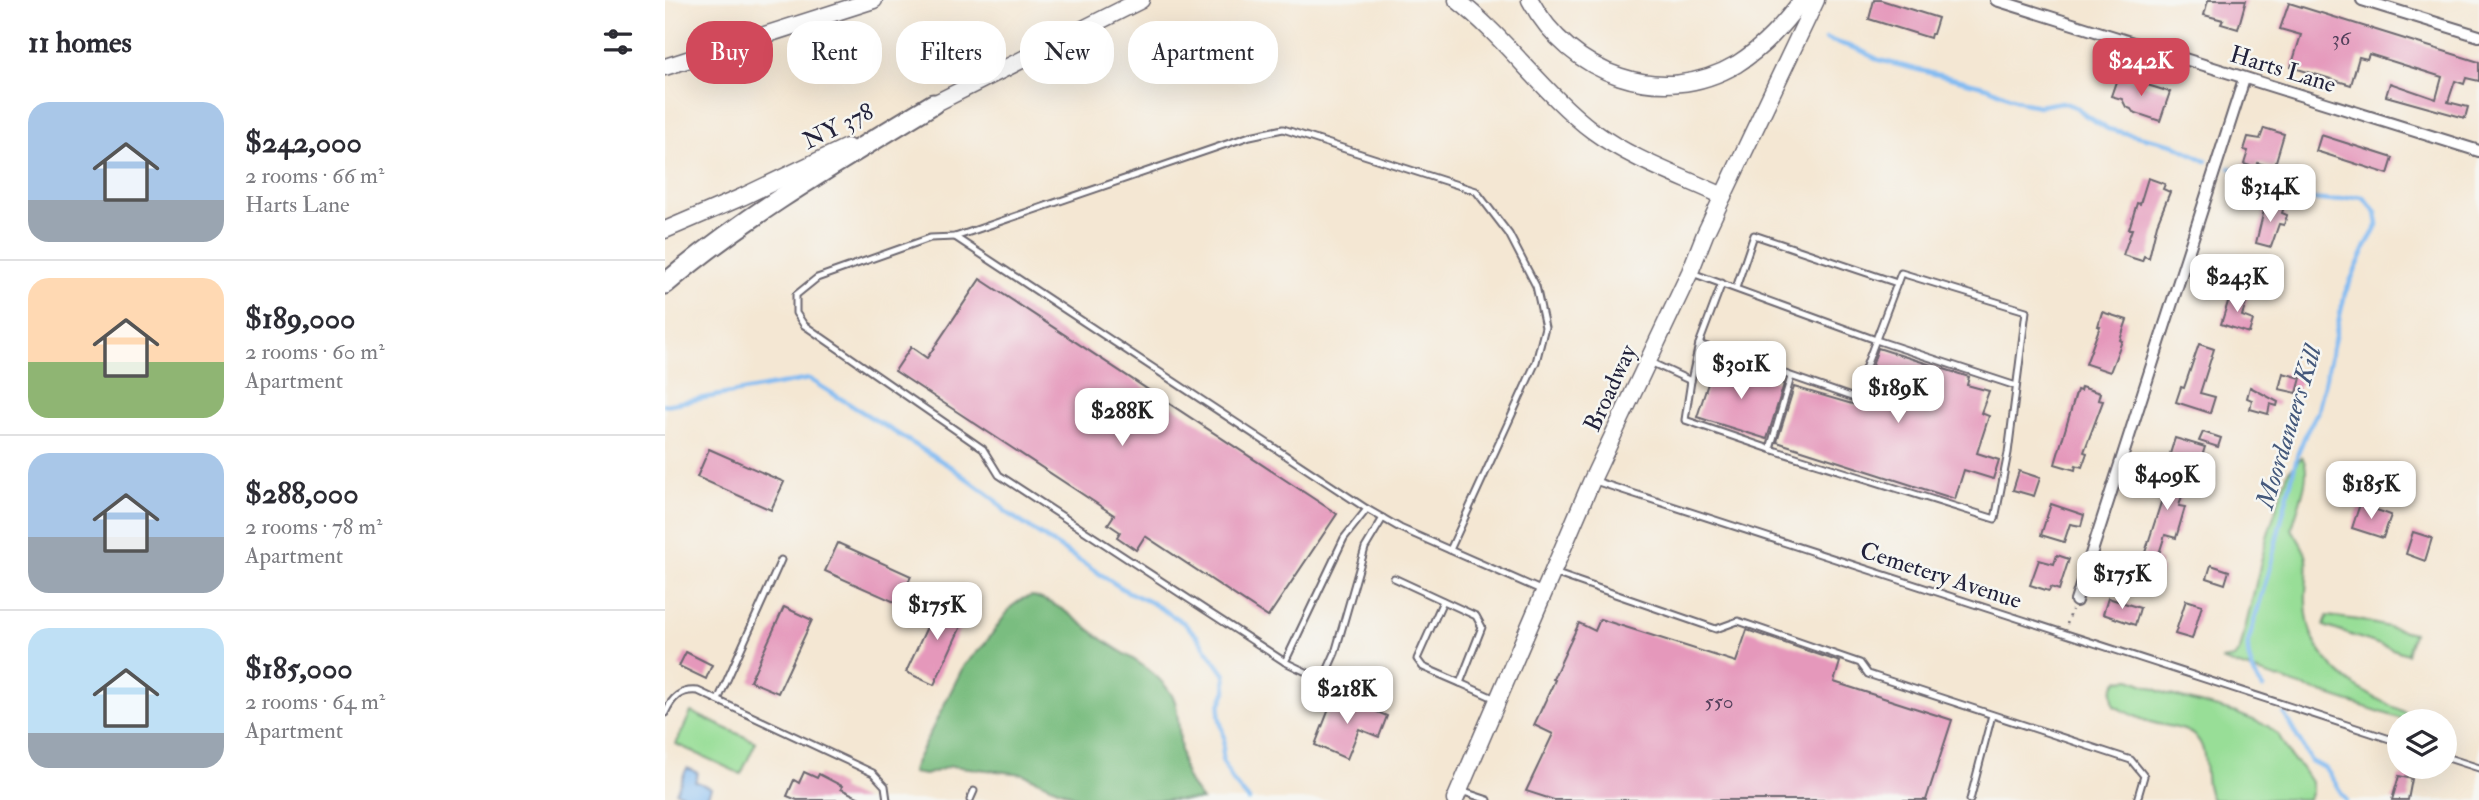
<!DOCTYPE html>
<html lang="en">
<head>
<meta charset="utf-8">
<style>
  body { margin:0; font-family:"IM FELL Double Pica",serif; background:#f7f7f7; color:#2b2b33; height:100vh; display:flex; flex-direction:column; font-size:26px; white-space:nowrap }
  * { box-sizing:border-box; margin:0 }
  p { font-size:23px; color:#7c7c81 }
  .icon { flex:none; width:38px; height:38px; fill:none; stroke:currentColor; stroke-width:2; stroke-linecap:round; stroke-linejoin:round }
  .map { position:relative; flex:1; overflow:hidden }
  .drawer { display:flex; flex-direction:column; background:#fff; width:665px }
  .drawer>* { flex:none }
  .top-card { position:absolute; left:21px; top:21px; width:665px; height:63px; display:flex; gap:14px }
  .controls { position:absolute; left:1722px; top:709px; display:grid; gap:14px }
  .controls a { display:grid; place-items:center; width:70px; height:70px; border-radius:50%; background:#fff; box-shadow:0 7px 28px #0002; font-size:35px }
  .price { position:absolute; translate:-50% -60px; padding:0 16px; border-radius:14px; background:#fff; color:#222; font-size:23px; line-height:46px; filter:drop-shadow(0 2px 4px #0008) }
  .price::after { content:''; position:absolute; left:50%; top:42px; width:21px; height:16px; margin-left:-10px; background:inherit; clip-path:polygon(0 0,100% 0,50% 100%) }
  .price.current { background:#d1495b; color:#fff }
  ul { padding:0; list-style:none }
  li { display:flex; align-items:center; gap:21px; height:175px; padding:0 28px }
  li+li { border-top:2px solid #e1e1e2 }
  li span { display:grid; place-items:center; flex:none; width:196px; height:140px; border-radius:21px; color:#555 }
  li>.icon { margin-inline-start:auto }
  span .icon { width:84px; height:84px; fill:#fffc; stroke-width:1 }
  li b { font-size:30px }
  h2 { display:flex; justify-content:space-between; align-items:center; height:84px; padding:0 28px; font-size:30px }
  .chip { padding:0 24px; border-radius:28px; background:#fff; box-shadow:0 7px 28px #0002; font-size:24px; line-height:63px }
  .chip.current { background:#d1495b; color:#fff }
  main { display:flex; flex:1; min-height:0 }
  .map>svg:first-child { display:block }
  .green { fill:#98de97; stroke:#5d8069; stroke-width:2 }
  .forest { fill:#7abd80; stroke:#4e705e; stroke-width:2 }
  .water { fill:#82bbf2; stroke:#526e96; stroke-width:2 }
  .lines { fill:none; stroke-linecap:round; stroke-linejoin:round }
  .stream { stroke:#82bbf2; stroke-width:4.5 }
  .building { fill:#e598bb }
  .lane-casing { stroke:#6c6770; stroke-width:9 }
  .street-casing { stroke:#6c6770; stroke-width:14 }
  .primary-casing { stroke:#6c6770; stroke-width:19 }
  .highway-casing { stroke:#6c6770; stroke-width:23 }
  .path { stroke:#6c6770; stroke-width:2.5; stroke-dasharray:2 5; stroke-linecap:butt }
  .lane { stroke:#fff; stroke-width:5 }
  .street { stroke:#fff; stroke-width:10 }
  .primary { stroke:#fff; stroke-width:16 }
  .highway { stroke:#fff; stroke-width:19 }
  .labels { text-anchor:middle; stroke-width:5; stroke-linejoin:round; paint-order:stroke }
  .number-label { font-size:21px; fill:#53405b }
  .street-label { font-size:24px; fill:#22223b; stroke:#f6f6f2 }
  .water-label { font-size:26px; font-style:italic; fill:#44587b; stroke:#f6f6f2 }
</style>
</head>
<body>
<main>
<section class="drawer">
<h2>11 homes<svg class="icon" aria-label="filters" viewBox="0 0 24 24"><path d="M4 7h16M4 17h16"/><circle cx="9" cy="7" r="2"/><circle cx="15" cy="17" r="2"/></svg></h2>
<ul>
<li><span style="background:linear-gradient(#a9c7e8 70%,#9aa5b1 0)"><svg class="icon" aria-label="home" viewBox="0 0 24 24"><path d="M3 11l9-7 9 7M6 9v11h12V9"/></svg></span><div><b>$242,000</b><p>2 rooms · 66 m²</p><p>Harts Lane</p></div></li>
<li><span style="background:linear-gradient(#ffd9b3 60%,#8fb573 0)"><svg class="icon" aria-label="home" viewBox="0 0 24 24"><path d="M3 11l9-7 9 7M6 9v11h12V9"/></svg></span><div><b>$189,000</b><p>2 rooms · 60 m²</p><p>Apartment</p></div></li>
<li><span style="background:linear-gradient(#a9c7e8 60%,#9aa5b1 0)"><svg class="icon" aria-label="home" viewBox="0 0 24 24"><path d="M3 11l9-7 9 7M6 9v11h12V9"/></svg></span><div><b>$288,000</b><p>2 rooms · 78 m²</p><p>Apartment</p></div></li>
<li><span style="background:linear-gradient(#bfe0f5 75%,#9aa5b1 0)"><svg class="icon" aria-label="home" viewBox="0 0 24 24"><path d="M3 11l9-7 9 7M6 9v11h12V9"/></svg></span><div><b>$185,000</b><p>2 rooms · 64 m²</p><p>Apartment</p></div></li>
</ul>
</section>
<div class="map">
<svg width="1814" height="800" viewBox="0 0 1814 800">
  <rect width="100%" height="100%" fill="#f6f6f2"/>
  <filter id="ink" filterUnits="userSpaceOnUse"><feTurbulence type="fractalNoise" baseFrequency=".0143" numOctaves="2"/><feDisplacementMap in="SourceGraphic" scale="14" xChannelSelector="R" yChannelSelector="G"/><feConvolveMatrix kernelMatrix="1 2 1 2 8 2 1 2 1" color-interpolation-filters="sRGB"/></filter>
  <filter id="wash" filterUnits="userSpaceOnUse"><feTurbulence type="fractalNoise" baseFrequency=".00686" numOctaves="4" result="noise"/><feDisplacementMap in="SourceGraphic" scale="28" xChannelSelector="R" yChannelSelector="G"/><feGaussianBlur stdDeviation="1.57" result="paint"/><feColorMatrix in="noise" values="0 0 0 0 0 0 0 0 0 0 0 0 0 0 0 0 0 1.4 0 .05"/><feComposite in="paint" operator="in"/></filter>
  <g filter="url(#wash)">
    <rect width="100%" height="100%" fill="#f4e7d3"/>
    <g class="green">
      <path d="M1637,457C1649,474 1631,510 1627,529C1632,538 1640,548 1642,559C1644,573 1640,588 1641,602C1642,671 1706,698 1760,721H1743L1556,660L1569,658L1575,650L1602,537L1623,472Z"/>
      <path d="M1662,616L1694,620L1748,633L1742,654L1659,626Z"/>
      <path d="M1465,679L1502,694L1571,713L1603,726L1614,736L1627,759L1636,767L1646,782L1647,791L1644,799L1547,800C1538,783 1543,765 1537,747C1529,724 1498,728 1479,720C1469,716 1459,711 1449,706C1447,696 1445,688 1453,680Z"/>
      <path d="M26,712L91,742L76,774L11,744Z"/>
    </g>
    <path class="forest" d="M367,596C394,602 417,625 440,641C464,658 495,671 509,699C512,705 512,714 513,720C518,758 511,768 537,800H418L358,774L286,766L260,775L247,773L248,767L299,665L319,645L346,607L357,599Z"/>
    <path class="water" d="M22,768L33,773L30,781L46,788L41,800H30L11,792Z"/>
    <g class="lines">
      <g class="stream">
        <path d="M1161,39L1193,49L1214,60L1322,87L1359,103L1374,106L1397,102L1413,108L1420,115L1443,129L1508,144L1541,161"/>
        <path d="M1565,168L1626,190L1646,199L1667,201L1692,196L1698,197L1711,212L1713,225L1703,242L1680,293L1653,411L1641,433L1633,453L1605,566L1583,643C1582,658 1588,676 1598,688"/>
        <path d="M0,405L144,379L286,467L329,499L342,513L461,591L487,603L519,623L532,636L560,675L561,691L555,705L554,715L559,738L557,760L569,783L584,800"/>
        <path d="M1619,714L1646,761L1661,769L1681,800"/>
      </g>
    </g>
    <g id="blocks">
      <g class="building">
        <path d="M1209,0H1216L1273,18L1268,34H1266L1265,38L1204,19Z"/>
        <path d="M1543,0H1581L1573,29L1556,24L1558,20L1539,15Z"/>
        <path d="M1624,3L1814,62V81L1801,78L1799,84L1790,81L1783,102L1803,107L1800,118L1721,96L1725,83L1771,99L1777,77L1704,54L1702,59L1694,57L1686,85L1626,67L1636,35L1615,29Z"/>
        <path d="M1453,76L1505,92L1495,121L1468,112L1466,109L1461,107L1457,99L1446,96Z"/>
        <path d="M1599,128L1619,134L1609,168L1593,163L1591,168L1579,164L1583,151L1579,150L1583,137L1595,139Z"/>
        <path d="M1656,135L1728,158L1723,174L1651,151Z"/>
        <path d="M1483,178L1500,184L1498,189L1505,192L1492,224L1484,258L1479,256L1477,261L1458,255L1467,229H1464L1472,203L1475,204Z"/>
        <path d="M1601,202L1619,207L1617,213L1622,215L1619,225L1614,224L1606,247L1591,243Z"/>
        <path d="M315,279L672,514L603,617L480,536L471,550L452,537L455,532L443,524L449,515L230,371L246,347L262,358Z"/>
        <path d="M1571,292L1583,296L1577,316L1588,320L1584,333L1556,324L1564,299L1568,300Z"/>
        <path d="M1437,312L1462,320L1455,340L1457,341L1445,372L1421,364L1435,326H1433Z"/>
        <path d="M1534,344L1549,349L1535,393L1550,397L1545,413L1511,402L1516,387L1519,388Z"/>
        <path d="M1213,348L1304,377L1302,385L1324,391L1316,413L1324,416L1312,453L1334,460L1328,479L1299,470L1290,499L1112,442L1129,387L1194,406Z"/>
        <path d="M1050,362L1119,384L1102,439L1032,417Z"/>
        <path d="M1618,373L1636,378L1632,393L1614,389Z"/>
        <path d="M1416,387L1435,393L1433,400L1438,401L1419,452L1422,453L1417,467L1411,465L1410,470L1390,464L1412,390L1415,391Z"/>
        <path d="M1585,387L1613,402L1612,406L1605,404L1603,414L1585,409L1587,400L1582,398Z"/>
        <path d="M1538,432L1556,438L1553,447L1534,441Z"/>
        <path d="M1510,438L1540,447L1531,474L1524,471L1514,506L1520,507L1511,538L1500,535L1492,560L1496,561L1494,568L1497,569L1493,583L1453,572L1458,557L1477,562L1507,468L1510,456L1505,454Z"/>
        <path d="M44,449L119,482L106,510L32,477Z"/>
        <path d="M1354,471L1375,478L1369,496L1348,490Z"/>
        <path d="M1386,504L1419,515L1416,526L1405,524L1399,542L1376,535Z"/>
        <path d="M1695,504L1726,515L1718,538L1687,528Z"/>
        <path d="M1748,532L1767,538L1760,561L1741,554Z"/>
        <path d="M173,543L246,576L234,604L160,571Z"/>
        <path d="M1392,555L1404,559L1394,590L1386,587L1384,591L1365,585L1374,560L1389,564Z"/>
        <path d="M1546,565L1564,571L1560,584L1542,578Z"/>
        <path d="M1443,598L1475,608L1470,625L1438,614Z"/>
        <path d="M275,599L303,611L269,685L241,672Z"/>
        <path d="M1521,600L1537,605L1527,639L1510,634Z"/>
        <path d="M119,607L147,620L113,693L85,681Z"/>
        <path d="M935,619L1071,662L1082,630L1175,662L1169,682L1287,720L1261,800H889L861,791L888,734L869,725L890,680L888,679L914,623L930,631Z"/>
        <path d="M21,652L47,665L41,679L14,666Z"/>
        <path d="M665,695L695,708L696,705L722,716L714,737L694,729L682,759L650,745L664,709L659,707Z"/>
        <path d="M139,772L152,778L154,774L177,786L176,789L199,800H132L122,796L129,780L134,783Z"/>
        <path d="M1734,776L1747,779L1743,800H1727Z"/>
      </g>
    </g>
  </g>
  <g filter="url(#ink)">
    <use href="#blocks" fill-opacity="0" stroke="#6c6770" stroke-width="2"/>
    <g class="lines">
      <g class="lane-casing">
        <g id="lane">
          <path d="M290,237L702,509L735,528L878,591"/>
          <path d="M1027,273L1211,340L1351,386"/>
          <path d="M1071,288L1089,235L1232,283"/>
          <path d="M985,362L1026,381L1034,344L1057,283"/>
          <path d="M1026,381L1020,420L1105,449L1330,519L1343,453L1361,311L1236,273L1189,398L1034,344"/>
          <path d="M1105,449L1126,377"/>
          <path d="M930,481L1734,742"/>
          <path d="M702,509L679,538L620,662L658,680L670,653L700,548L718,518"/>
          <path d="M889,573L1051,629L1073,621L1195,663L1203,674L1466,760L1479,776L1472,800"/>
          <path d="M729,578L811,616L817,627L795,683L831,699"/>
          <path d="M778,601L752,659L758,667L795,683"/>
          <path d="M620,662L334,475L318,449L139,325L131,313V295L152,278L265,238L290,237L585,136L618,129L811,191L844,234L871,286L880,327L871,362L785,550"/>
          <path d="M53,700L116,560"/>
          <path d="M0,713C7,698 15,689 33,691L208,773L220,786L222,800"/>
          <path d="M1780,757L1814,768"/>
          <path d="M796,791L823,800"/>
          <path d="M305,800L309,791"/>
          <path d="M1305,800L1327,715"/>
        </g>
      </g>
      <g class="street-casing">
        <g id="street">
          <path d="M1331,0L1814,151"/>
          <path d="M1697,0L1814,36"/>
          <path d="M1411,601L1579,79"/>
        </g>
      </g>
      <g class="primary-casing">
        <g id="primary">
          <path d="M792,0C842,39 878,93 928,131C966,159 1015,176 1058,196"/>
          <path d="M865,0C905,74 996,109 1072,64C1099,47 1118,25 1137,0"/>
          <path d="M0,67L209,0"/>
          <path d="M259,109L476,0"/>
          <path d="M0,230L77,197L182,147"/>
          <path d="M790,800L927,480L1025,272L1040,234L1151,0"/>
        </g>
      </g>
      <g class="highway-casing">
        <path id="highway" d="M0,284C82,214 176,160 268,104"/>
      </g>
      <path class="path" d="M1402,624L1407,610"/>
      <use href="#lane" class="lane"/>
      <use href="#street" class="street"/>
      <use href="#primary" class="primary"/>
      <use href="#highway" class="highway"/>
    </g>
  </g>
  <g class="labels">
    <g class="number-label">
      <text x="1676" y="45">36</text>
      <text x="1054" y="708">550</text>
    </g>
    <g class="street-label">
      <text transform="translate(1618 69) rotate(17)" y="8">Harts Lane</text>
      <text transform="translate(173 126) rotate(-26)" y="8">NY 378</text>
      <text transform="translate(945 388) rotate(-65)" y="8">Broadway</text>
      <text transform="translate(1276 575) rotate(18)" y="8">Cemetery Avenue</text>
    </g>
    <g class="water-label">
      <text transform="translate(1623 427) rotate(-73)" y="9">Moordanaers Kill</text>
    </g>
  </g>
</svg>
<div class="controls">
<a><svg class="icon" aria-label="layers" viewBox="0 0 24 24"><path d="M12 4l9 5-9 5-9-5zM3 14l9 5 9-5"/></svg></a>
</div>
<b class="price current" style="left:1476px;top:98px">$242K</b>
<b class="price" style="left:1605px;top:224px">$314K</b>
<b class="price" style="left:1572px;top:314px">$243K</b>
<b class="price" style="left:1076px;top:401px">$301K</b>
<b class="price" style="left:1233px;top:425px">$189K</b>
<b class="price" style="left:457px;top:448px">$288K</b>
<b class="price" style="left:1502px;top:512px">$409K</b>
<b class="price" style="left:1706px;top:521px">$185K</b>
<b class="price" style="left:1457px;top:611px">$175K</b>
<b class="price" style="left:272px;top:642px">$175K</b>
<b class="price" style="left:682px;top:726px">$218K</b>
<div class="top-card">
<a class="chip current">Buy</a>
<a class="chip">Rent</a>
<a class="chip">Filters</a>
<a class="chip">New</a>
<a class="chip">Apartment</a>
</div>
</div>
</main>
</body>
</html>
